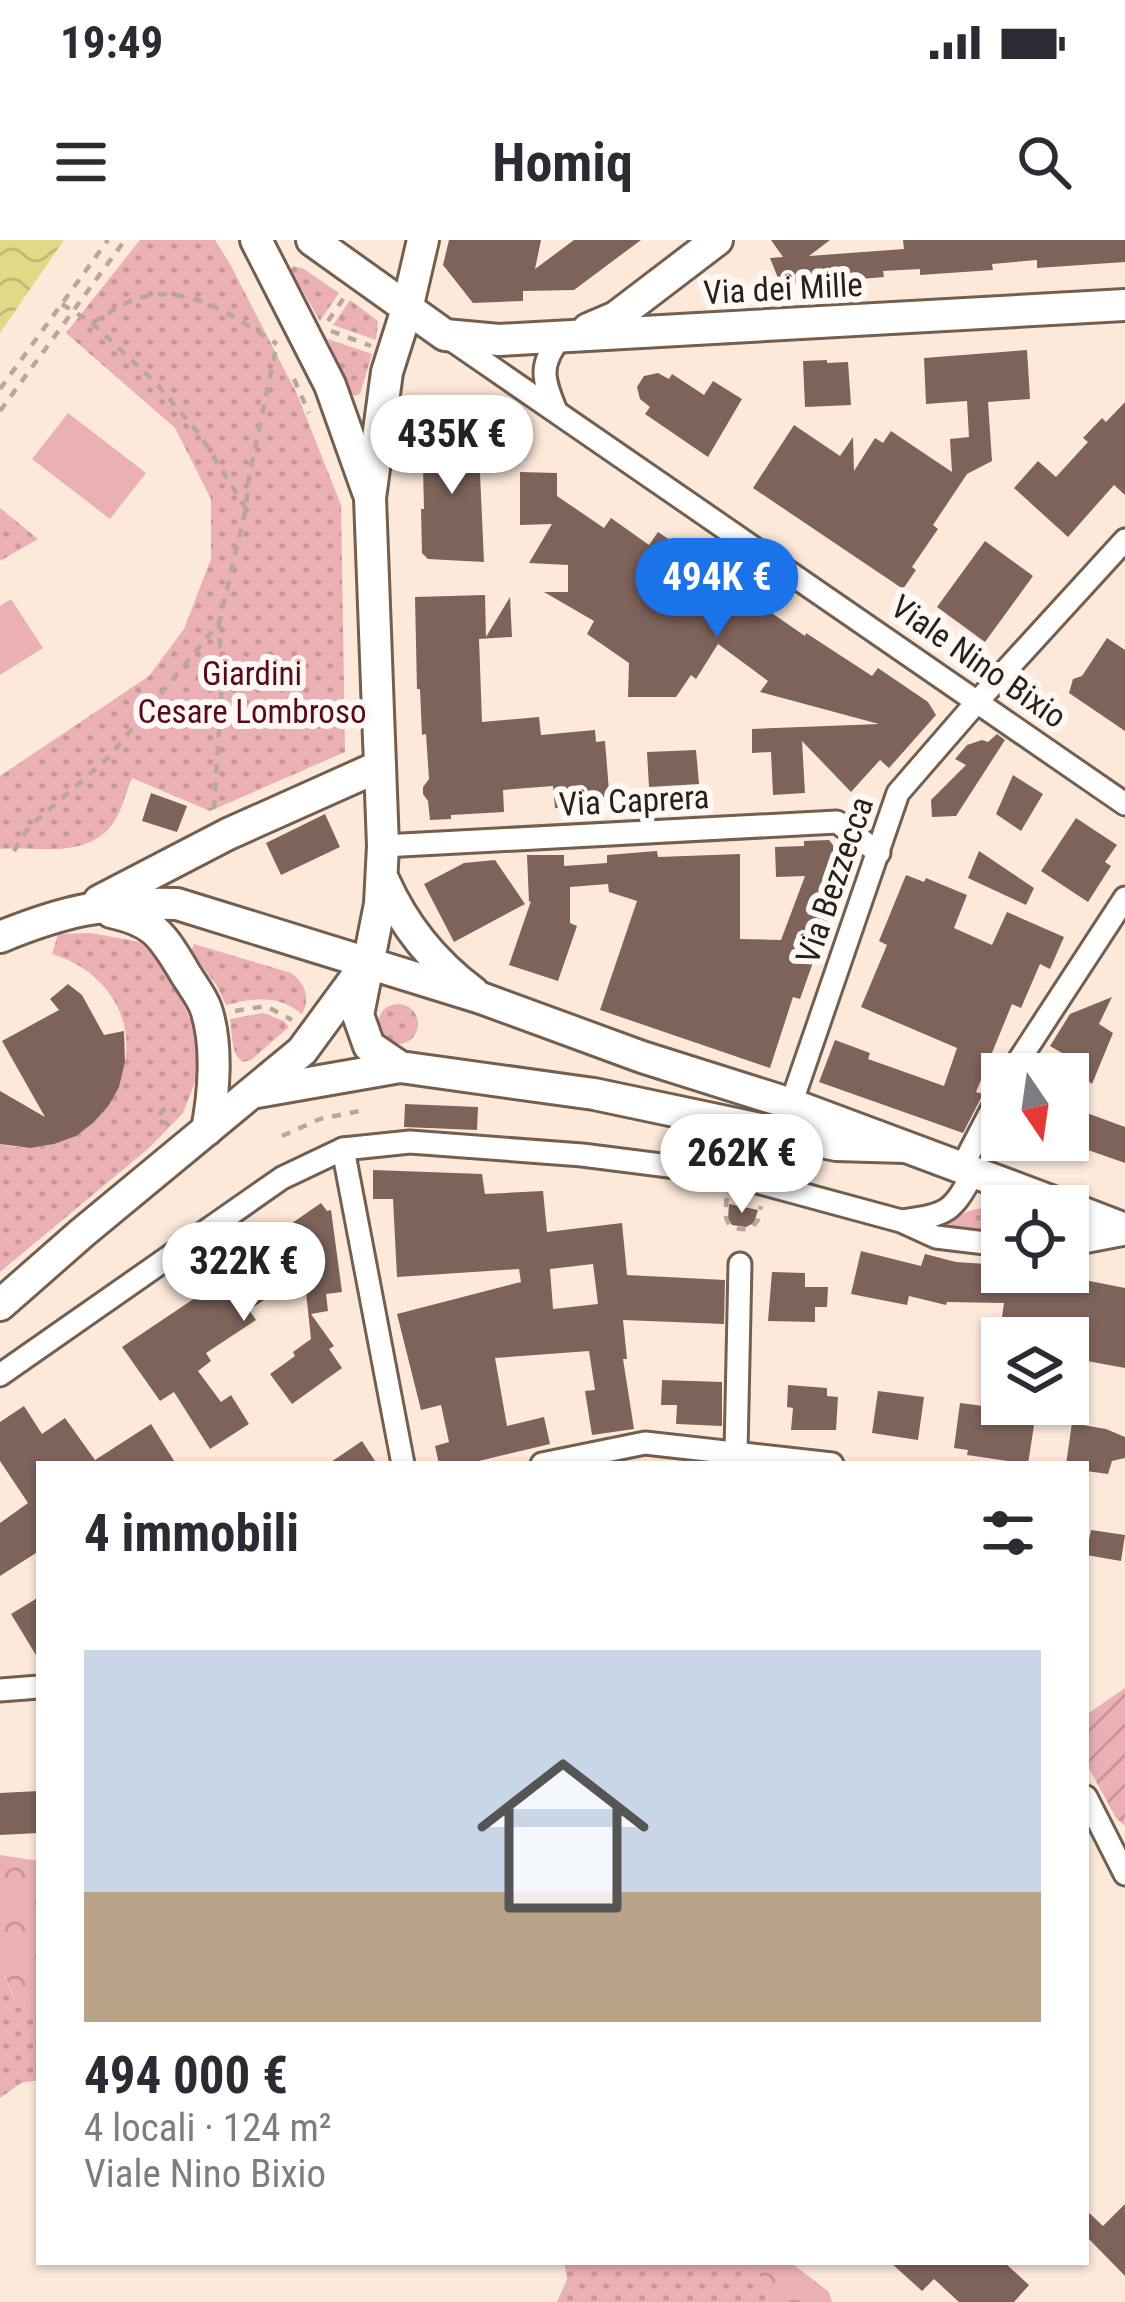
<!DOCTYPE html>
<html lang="it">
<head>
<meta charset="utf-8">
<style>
  body { margin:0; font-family:"Roboto Condensed",sans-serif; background:#f7f7f7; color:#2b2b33; height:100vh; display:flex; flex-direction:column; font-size:45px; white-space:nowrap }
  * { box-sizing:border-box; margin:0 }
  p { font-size:39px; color:#7c7c81 }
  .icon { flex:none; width:66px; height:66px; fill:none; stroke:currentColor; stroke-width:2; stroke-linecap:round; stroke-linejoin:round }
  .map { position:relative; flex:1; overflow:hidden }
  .panel { position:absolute; left:36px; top:1221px; width:1053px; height:804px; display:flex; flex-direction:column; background:#fff; border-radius:0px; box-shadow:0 3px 9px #0004 }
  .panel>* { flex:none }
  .needle { width:78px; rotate:167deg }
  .controls { position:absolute; left:981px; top:813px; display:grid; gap:24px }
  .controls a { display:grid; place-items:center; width:108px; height:108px; border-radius:0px; background:#fff; box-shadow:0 3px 9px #0004; font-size:60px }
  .price { position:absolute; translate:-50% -102px; padding:0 27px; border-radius:42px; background:#fff; color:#222; font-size:39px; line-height:78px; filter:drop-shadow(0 3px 6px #0008) }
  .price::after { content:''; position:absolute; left:50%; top:72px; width:36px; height:27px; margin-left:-18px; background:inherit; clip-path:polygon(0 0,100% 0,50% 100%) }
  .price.on { background:#1a73e8; color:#fff }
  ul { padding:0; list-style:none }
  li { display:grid; align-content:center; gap:24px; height:636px; padding:0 48px }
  li span { display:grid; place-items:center; height:372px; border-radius:0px; color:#555 }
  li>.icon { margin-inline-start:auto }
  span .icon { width:216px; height:216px; fill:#fffc; stroke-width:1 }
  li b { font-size:51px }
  h2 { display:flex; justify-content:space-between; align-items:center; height:144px; padding:0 48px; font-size:51px }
  .status { display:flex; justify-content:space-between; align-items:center; height:84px; padding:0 60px; background:#fff; direction:ltr }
  .status svg { height:33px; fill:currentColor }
  header { display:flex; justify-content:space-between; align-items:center; height:156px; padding:0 48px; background:#fff; font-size:54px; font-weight:700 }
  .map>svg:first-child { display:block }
  .grass { fill:url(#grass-dots) }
  .forest { fill:url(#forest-crowns) }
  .garden { fill:url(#garden-furrows) }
  .pitch { fill:#ebb0b3 }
  .water { fill:url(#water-waves) }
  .building { fill:#7e635b; fill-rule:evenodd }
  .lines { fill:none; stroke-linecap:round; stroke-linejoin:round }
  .street-casing { stroke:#745f4e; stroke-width:27 }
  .secondary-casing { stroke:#745f4e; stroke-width:36 }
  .path { stroke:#b8a79a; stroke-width:4.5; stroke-dasharray:9 9; stroke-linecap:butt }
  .street { stroke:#fff; stroke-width:21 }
  .secondary { stroke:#fff; stroke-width:30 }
  .labels { text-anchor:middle; stroke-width:12; stroke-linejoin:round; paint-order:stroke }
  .street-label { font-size:33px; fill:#292019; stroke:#fef9f5 }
  .park-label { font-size:33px; fill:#570a1c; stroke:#fef9f5 }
</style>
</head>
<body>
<div class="status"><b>19:49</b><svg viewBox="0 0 49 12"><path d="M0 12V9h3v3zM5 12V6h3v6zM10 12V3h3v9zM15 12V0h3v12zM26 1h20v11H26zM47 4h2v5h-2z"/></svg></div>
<header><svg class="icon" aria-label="menu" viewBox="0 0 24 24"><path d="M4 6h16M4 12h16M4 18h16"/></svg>Homiq<svg class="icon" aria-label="search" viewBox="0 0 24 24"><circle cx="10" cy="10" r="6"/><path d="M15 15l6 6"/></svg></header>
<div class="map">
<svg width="1125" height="2062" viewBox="0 0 1125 2062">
  <defs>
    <pattern id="grass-dots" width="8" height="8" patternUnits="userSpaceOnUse" patternTransform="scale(3)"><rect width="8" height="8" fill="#ebb0b3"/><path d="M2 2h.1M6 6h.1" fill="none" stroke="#ca9799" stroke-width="1.8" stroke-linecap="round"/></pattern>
    <pattern id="forest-crowns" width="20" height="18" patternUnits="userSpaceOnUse" patternTransform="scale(3)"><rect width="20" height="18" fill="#ebb0b3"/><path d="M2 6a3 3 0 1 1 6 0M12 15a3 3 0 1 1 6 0" fill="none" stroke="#ca9799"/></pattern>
    <pattern id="garden-furrows" width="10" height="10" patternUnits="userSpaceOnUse" patternTransform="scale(3)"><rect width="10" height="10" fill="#ebb0b3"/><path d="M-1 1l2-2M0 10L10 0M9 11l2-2" fill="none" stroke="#ca9799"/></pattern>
    <pattern id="water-waves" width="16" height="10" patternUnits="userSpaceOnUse" patternTransform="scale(3)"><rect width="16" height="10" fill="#e0da87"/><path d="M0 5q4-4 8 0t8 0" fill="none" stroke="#c0bb74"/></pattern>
  </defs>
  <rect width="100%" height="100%" fill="#fde9d9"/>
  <g class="grass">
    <path d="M140,0H215L230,24L297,154L341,265L345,512L210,571L132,538C126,552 122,570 114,582C88,620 39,606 0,609V536L149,436L184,389L211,319V259L175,188L66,93Z"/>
    <path d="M293,26L304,29L339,53L320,81L293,34L291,29Z"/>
    <path d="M350,60L378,81L376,100L333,85Z"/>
    <path d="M328,99L372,114L360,154L355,156L347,152Z"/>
    <path d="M0,268L38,299L0,321Z"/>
    <path d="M91,693L140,702L167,730L193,785L200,829L183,873L149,908L0,1032V904C99,930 172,803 93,736C81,725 67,719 52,714L58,694Z"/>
    <path d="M194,704L291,733C305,743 311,758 302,774C277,754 255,758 226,765L217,746L191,711Z"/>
    <circle cx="398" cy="784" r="20"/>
    <path d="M263,773L284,781L289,787L251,820L243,822C231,815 232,793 230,779Z"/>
    <path d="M984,968L1002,973V994L934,988L933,985C955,982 964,969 984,968Z"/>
    <path d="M4,1735L18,1768L39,1763V1840L21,1843L0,1858V1741Z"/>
    <path d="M564,2022H747L758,2032L769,2062H557L567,2039Z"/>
  </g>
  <g class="forest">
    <path d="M0,1615L39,1621V1763L18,1768L5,1736L0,1741Z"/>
    <path d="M747,2022H790L829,2052L832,2062H769L758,2032Z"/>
  </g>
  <path class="garden" d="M1125,1448V1586L1116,1578L1086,1523V1475Z"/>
  <g class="pitch">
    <path d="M68,173L146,233L110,279L32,219Z"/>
    <path d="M11,359L43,408L0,435V366Z"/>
  </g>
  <path class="water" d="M0,0H64L0,93Z"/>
  <g class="building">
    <path d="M449,0H541L535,29L574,0H641L574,50L523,51V61L473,63L443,25Z"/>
    <path d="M771,0H830L809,16L904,9L903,0H1125V22L1037,28V20L992,24L993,30L920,35V29L883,31L884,37L790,45L789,34L778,38L770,18L783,17Z"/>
    <path d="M1027,110L1030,159L988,162L992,221L967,234L933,285L938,289L912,327L916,330L903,349L753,248L794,185L840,216L853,197L854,231L875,198L883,203L891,191L952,232L950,199L969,197L967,161L926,164L924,118Z"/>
    <path d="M827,120V123L848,122L851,165L805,167L803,121Z"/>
    <path d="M658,133L669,139L672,134L704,155L713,141L742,159L708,217L645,174L650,167L640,159L637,147L644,136Z"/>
    <path d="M1125,162V255L1114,245L1068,297L1014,248L1038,221L1056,237L1088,202L1083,198L1102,178L1106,182Z"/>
    <path d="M478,189L484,322L428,319L422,313L421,269H424L423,226H427L424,191Z"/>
    <path d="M520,232L557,233V256L604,288L611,278L649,305L658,292L707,325L705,327L805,396L806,393L872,436L878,428L928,462L936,475L889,528L880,520L851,552L802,501L805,553L773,555L771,512L752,513V489L879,484L760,452L768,441L718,404L696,439L691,435L676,457H628L629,423L587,394L594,381L544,352H568V325L529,323L552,284L520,285Z"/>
    <path d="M985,301L1033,336L985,402L937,367Z"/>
    <path d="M485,355L486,397L510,357L512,397L479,399L482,482L539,477L541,495L595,490L596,502L605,501L610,564L555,568L553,546L503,550L504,572L451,575V579L430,580L428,561L423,554V547L429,539L426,494L422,495L420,449H417L415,357Z"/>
    <path d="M1107,398L1125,410V491L1069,453L1073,439L1082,436Z"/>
    <path d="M997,494L1005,500L956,576L932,577L931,560L966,525L955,519L967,505L982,500L988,502Z"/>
    <path d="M696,510L699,544L649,547L647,512Z"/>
    <path d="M1013,535L1043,554L1021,591L996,574Z"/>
    <path d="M151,553L187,566L177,592L142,581Z"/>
    <path d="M325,574L340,607L281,635L266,603Z"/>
    <path d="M1076,578L1117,605L1105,622L1111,626L1088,662L1041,631Z"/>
    <path d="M829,600L848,624L800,759L793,757L770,828L600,770L637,661L609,652L608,644L570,647V683L577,686L558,741L509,725L531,661L529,662L527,615H564V626L607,623V615L657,611L658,617L740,614V699L781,700L805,636L776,637L775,607L804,606V601Z"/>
    <path d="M979,611L1034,648L1026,665L968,638Z"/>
    <path d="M495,620L525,664L454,702L424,644L464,623Z"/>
    <path d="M906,635L924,642L926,638L967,655L954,688L992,705L1007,672L1064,697L1050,729L1040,724L1021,768L1012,764L976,852L983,854L963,893L819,842L835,800L870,813L868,819L944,846L957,808L861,767L887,705L879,701Z"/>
    <path d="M68,744L82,755L104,795L124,791L125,822L119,847L109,865L94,882L76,896L54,904L30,908L0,904V851L45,877L2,801L59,770L50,759Z"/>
    <path d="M1112,757L1099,784L1113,793L1092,844L1070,827L1074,820L1050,806L1070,774Z"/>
    <path d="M405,864L478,867L477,890L404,887Z"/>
    <path d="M1068,866L1125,887V923L1068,903Z"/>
    <path d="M373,930L482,934L485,954L543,951L547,992L622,983L627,1035L725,1040L724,1084L623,1080L627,1119H623L634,1189L592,1195L585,1151L595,1150L589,1111L495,1118L507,1186L544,1177L550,1204L466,1224H439L435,1206L449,1202L441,1165L421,1170L397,1074L521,1042L519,1029L397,1037L393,959H373ZM593,1024L598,1064L553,1069L550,1029Z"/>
    <path d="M321,963L327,971L331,970L342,1052L326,1054L328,1071L311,1074L334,1106L329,1109L342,1128L292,1164L270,1134L295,1116L293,1112L311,1099L304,1033L249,1070L256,1080L206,1113L211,1121L198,1131L221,1162L231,1155L249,1184L210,1209L174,1152L160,1161L122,1107L201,1054L191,1040L217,1023L223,1031Z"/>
    <path d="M729,964L758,970L754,983L746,987L732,985L728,979Z"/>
    <path d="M861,1011L921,1026L925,1014L956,1022L1002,1025V1032H1044L1125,1048V1128L1076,1119L1080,1098H999L1004,1063L947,1062L946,1065L909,1056L907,1065L851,1054Z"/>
    <path d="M772,1032L805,1033V1047H828L827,1067H815V1082L768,1081Z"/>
    <path d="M662,1140L722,1142V1186L676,1184L677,1165H661Z"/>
    <path d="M788,1145L827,1148V1156L838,1157L836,1190H791L793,1168L787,1167Z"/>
    <path d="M878,1151L924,1157L918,1200L872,1193Z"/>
    <path d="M960,1163L991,1167L990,1173L1035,1179L1028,1224L967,1215L968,1210L954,1208Z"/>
    <path d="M24,1166L42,1194L65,1178L95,1220L151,1184L176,1224H39V1311L0,1336V1283L28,1263L0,1221V1182Z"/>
    <path d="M1072,1183L1106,1189L1125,1197V1218L1112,1221L1108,1234L1086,1231V1224H1066Z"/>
    <path d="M362,1201L377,1224H328Z"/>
    <path d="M1091,1290L1125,1295L1121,1321L1086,1315Z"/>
    <path d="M39,1357V1420L11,1374Z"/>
    <path d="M39,1551V1593L0,1595V1553Z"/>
    <path d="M1125,1964V2036L1086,1996V1970L1103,1986Z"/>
    <path d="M890,2022H1004L1029,2045L1014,2062H959L934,2039L922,2051Z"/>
  </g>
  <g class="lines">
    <g class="street-casing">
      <g id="street">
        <path d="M449,98L1125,564"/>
        <path d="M556,171C543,139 538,125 561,97"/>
        <path d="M383,606L837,582L879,613"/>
        <path d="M1010,834L1125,658"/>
        <path d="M791,864L898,553L976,463L1125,300"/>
        <path d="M343,909L403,1224"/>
        <path d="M962,927L1002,850"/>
        <path d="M902,981C949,974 951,973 974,932"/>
        <path d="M1068,1005L1125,994"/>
        <path d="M0,1135L282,938L343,909L410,902L582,915L724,933L901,981L936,997L1002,1005"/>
        <path d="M736,1212L740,1024"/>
        <path d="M542,1224L645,1203L832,1224"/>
        <path d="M0,1450L39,1447"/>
        <path d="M1086,1557L1125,1634"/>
      </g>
    </g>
    <g class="secondary-casing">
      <g id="secondary">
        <path d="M256,0L330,145L368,252"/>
        <path d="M312,0L445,95L499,100L1125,65"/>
        <path d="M423,0L407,69L387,132L370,258L383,606L380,664L358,775L369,806L400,827L594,854L836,905L905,907"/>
        <path d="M588,89L616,77L717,0"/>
        <path d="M384,641C404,686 433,722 473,752"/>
        <path d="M99,661L228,594L380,526"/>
        <path d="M111,672C152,681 161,693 182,728C189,741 201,755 206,769C218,805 214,854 207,890"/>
        <path d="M0,697C66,670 105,662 177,664L481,758L642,817L791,864L1064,966"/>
        <path d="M257,852L400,827"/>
        <path d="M1068,967L1125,989"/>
        <path d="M0,1065L82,993L302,811L363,728"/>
      </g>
    </g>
    <g class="path">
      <path d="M62,64L92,83C103,77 114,69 126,63C182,37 231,75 277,104"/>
      <path d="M328,81L345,56"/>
      <path d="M92,83L156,143L200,195L245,267"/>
      <path d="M331,91L371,106"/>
      <path d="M294,139L309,173"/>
      <path d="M0,149L108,0"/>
      <path d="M0,171L125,0"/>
      <path d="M214,569L222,443L219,383"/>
      <path d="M14,611L29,587L108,518L219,383L246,268L249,236L277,104"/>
      <path d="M235,771L266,766L292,780"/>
      <path d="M165,868L159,875L169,886"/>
      <path d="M282,896L320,879L360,871"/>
      <path d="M727,958C723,981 726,991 751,989L758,980L761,966"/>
    </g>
    <use href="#street" class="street"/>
    <use href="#secondary" class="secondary"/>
  </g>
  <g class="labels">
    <g class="street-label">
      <text transform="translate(783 48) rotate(-3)" y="12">Via dei Mille</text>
      <text transform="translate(979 421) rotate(35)" y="12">Viale Nino Bixio</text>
      <text transform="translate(634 560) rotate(-3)" y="12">Via Caprera</text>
      <text transform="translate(834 640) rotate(-71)" y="12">Via Bezzecca</text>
    </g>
    <g class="park-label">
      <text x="252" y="445">Giardini<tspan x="252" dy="38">Cesare Lombroso</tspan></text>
    </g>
  </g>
</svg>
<div class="controls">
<a><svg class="needle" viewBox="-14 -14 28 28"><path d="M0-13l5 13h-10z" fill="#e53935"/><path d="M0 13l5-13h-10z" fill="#7c7c81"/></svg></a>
<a><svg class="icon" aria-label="locate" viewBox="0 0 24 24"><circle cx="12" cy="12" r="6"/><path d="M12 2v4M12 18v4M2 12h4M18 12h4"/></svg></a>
<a><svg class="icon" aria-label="layers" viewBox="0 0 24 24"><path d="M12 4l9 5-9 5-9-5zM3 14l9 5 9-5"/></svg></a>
</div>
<b class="price" style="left:452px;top:257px">435K €</b>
<b class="price on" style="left:717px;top:400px">494K €</b>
<b class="price" style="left:742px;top:976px">262K €</b>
<b class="price" style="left:244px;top:1084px">322K €</b>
<section class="panel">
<h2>4 immobili<svg class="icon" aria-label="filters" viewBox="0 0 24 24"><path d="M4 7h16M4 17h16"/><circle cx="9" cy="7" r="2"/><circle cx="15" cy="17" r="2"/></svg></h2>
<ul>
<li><span style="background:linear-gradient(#c9d6e8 65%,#b9a48a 0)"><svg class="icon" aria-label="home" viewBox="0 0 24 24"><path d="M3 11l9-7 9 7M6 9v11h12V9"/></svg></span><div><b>494 000 €</b><p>4 locali · 124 m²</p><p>Viale Nino Bixio</p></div></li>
</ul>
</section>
</div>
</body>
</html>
